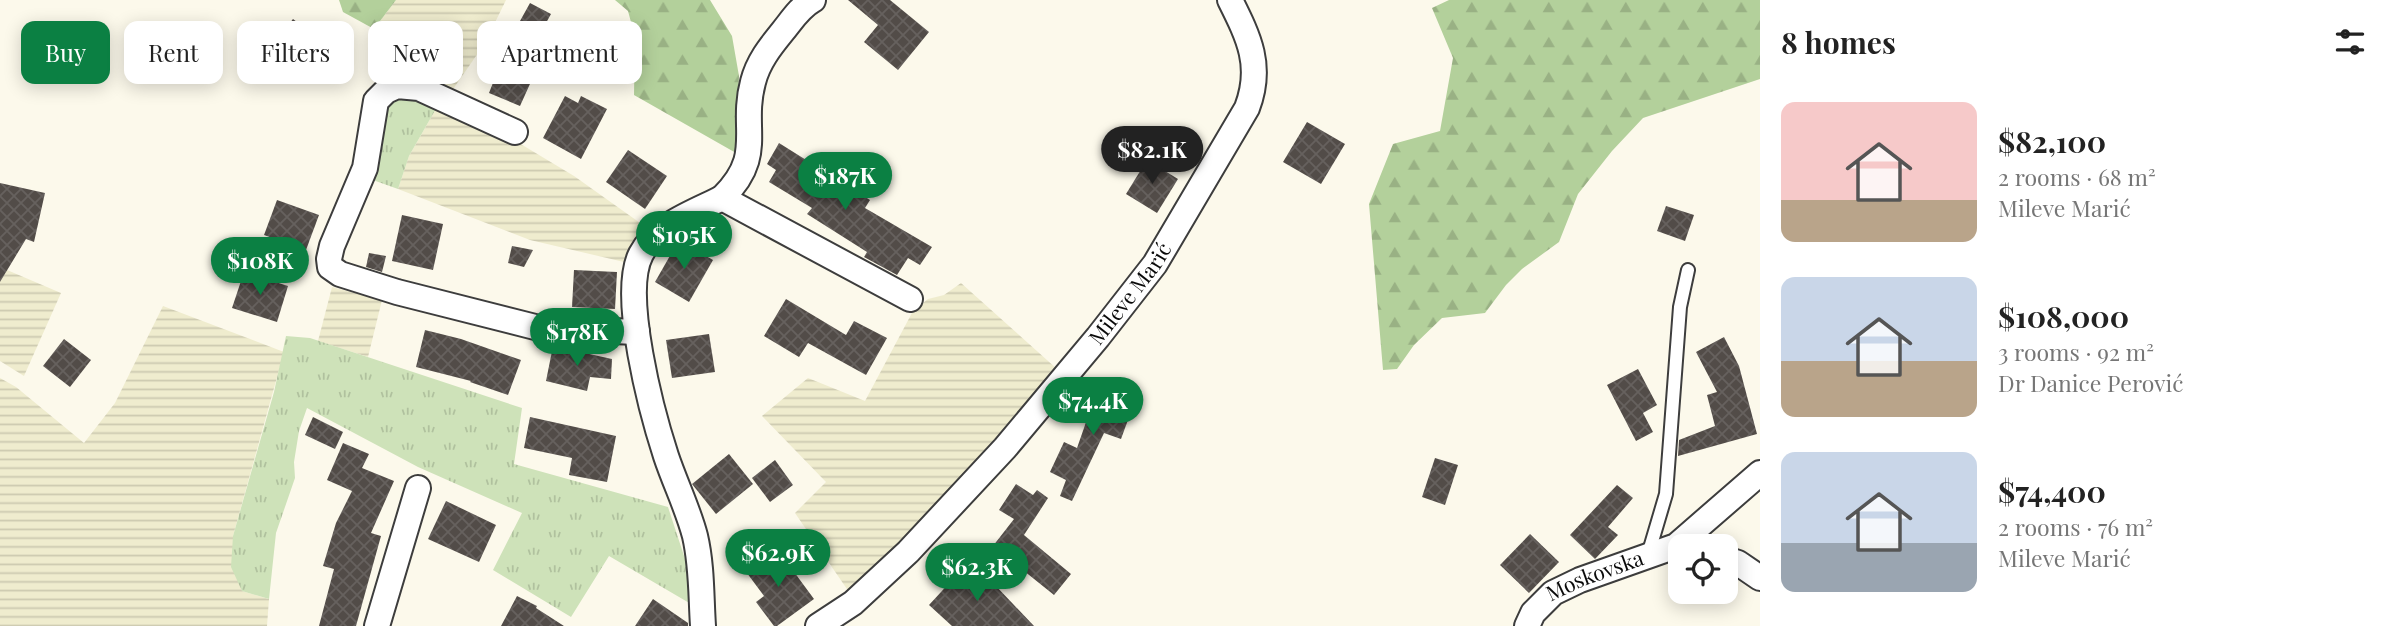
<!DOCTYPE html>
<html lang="en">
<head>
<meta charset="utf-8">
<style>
  body { margin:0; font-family:"Playfair Display",serif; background:#f2f2f2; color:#222; height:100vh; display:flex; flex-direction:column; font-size:26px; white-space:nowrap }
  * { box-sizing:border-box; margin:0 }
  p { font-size:23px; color:#767676 }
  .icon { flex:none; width:38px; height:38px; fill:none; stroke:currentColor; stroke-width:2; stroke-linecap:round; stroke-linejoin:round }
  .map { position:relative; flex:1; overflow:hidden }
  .drawer { display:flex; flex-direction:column; background:#fff; width:630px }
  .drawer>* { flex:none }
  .hud { position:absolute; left:21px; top:21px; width:665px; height:63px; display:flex; gap:14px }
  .controls { position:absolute; left:1668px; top:534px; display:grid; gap:14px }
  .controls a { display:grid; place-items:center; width:70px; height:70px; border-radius:14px; background:#fff; box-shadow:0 4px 18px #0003; font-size:35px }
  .price { position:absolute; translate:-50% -60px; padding:0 16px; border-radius:24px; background:#0b8043; color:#fff; font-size:23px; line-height:46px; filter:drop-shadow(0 2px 4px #0008) }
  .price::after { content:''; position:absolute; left:50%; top:42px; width:21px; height:16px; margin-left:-10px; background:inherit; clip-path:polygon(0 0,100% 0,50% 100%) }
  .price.current { background:#222; color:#fff }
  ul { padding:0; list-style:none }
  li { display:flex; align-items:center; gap:21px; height:175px; padding:0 21px }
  li span { display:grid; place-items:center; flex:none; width:196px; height:140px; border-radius:14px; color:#555 }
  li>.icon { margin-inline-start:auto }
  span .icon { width:84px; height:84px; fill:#fffc; stroke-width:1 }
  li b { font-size:30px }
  h2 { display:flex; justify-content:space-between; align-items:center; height:84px; padding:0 21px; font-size:30px }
  .tag { padding:0 24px; border-radius:14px; background:#fff; box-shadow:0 4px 18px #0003; font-size:24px; line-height:63px }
  .tag.current { background:#0b8043; color:#fff }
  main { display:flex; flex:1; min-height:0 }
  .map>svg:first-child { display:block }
  .farmland { fill:url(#farmland-rules) }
  .grass { fill:url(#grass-tufts) }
  .forest { fill:url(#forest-firs) }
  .building { fill:url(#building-cross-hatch) }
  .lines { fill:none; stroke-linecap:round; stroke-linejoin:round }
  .lane-casing { stroke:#3d3d3d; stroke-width:16 }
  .street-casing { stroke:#3d3d3d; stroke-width:28 }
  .lane { stroke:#fff; stroke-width:12 }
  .street { stroke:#fff; stroke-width:24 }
  .labels { text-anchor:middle; stroke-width:7; stroke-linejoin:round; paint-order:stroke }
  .street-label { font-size:21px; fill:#0a0a0a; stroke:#fff }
</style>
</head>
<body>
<main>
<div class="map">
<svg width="1760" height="626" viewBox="0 0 1760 626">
  <defs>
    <pattern id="farmland-rules" width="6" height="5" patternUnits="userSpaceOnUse" patternTransform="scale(1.75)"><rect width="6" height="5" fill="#efecce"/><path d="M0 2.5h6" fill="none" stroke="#ccc9b0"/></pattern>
    <pattern id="grass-tufts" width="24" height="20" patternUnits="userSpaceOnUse" patternTransform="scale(1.75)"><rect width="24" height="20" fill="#cee2b9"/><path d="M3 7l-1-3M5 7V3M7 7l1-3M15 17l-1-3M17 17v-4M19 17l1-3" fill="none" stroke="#b0c19e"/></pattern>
    <pattern id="forest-firs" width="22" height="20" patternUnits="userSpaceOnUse" patternTransform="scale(1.75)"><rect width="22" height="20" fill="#b3d09b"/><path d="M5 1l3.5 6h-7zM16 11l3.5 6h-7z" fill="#99b184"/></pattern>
    <pattern id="building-cross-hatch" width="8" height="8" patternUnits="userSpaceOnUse" patternTransform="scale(1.75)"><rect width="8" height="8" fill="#524c48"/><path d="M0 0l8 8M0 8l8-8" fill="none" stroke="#66615e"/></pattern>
  </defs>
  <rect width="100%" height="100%" fill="#fcf9eb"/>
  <g class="farmland">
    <path d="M396,0H506L485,43L449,95L396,72L384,38L374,29Z"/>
    <path d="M437,107L519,143L574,176L650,230L624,262L530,240L398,189L409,156Z"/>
    <path d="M0,267L61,293L24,376L0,361Z"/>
    <path d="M961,283L1057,369L932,513L851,595L795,513L826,482L762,416L808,378L865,401L913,311L928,299L944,295Z"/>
    <path d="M332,287L382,300L368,357L318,341Z"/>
    <path d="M163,306L284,352L233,536L242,591L269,599L267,626H0V378L16,387L84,443L115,403Z"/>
  </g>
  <g class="grass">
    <path d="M415,97L437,107L409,156L398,189L370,179L386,107C394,98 403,98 415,97Z"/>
    <path d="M286,336L310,338L522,408L514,464L668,507L688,568L691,604L609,556L571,617L493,570L522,513L418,467L307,408L299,431L294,462L295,478L276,533L269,599L242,591L231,567L233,536L274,392Z"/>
  </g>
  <g class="forest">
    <path d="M339,0H396L374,29L343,12Z"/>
    <path d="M615,0H710L732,36L739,76L736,153L634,95L635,37L628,11Z"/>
    <path d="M1449,0H1760V79L1643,118L1612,151L1578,194L1559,242L1522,269L1506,285L1485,313L1442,318L1414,345L1397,369L1383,370L1369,204L1393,144L1440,131L1453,58L1432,8Z"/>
  </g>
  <g class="building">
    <path d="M848,0H890L929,32L898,70L864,42L878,25Z"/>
    <path d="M530,3L551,14L526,59L539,64L520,106L489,93L510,39Z"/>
    <path d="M293,19L310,32L295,51L278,38Z"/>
    <path d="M565,96L578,103L581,96L607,109L581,159L543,138Z"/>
    <path d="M1307,122L1345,144L1321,184L1283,162Z"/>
    <path d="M779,143L870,200L865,208L932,247L920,265L908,258L897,275L864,257L867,252L807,214L812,208L769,182L776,170L767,164Z"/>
    <path d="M628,150L667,176L645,209L606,182Z"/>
    <path d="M1147,160L1178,179L1157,213L1126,194Z"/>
    <path d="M0,183L45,193L34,242L26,239L0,282Z"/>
    <path d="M277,200L319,215L306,250L264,235Z"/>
    <path d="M1666,206L1694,215L1685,241L1657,231Z"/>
    <path d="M402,215L443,224L433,270L392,261Z"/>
    <path d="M679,240L713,260L689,302L655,282Z"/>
    <path d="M512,246L533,250L524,267L508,263Z"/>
    <path d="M369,253L386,256L382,272L366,267Z"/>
    <path d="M574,270L617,272L615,309L572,307Z"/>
    <path d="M244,272L288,286L277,322L232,308Z"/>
    <path d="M786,299L846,335L854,321L887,338L866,375L808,343L799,357L764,336Z"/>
    <path d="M425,330L461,339L521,360L508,395L470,382L471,381L416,367Z"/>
    <path d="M709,334L715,372L672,378L666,340Z"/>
    <path d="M1724,337L1739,366L1757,434L1678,456L1679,440L1715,426L1707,395L1717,392L1696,352Z"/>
    <path d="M64,339L91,360L70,387L43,366Z"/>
    <path d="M553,346L612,359L611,379L590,377L587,391L546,381Z"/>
    <path d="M1638,369L1657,405L1643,413L1653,432L1636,441L1607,385Z"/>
    <path d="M1099,385L1136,398L1121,439L1104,433L1072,501L1060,496L1066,480L1050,472L1064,442L1077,448Z"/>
    <path d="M313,417L343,432L335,449L305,435Z"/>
    <path d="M530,417L616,436L607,482L569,475L572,458L524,448Z"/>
    <path d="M343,443L369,454L362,468L394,481L371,533L381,536L356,626H319L334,569L323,566L336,523L352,491L327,480Z"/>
    <path d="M729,454L753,484L716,514L692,484Z"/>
    <path d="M1435,458L1458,465L1445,505L1422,497Z"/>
    <path d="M775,460L793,485L770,502L752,478Z"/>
    <path d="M1016,484L1033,495L1037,490L1048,498L1024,535L1071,574L1054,595L993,546L1014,519L999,510Z"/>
    <path d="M1617,485L1633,498L1608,527L1618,535L1595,559L1570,535Z"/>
    <path d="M446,501L496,525L479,562L428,539Z"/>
    <path d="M1530,534L1559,562L1529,593L1500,565Z"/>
    <path d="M766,553L776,567L786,561L814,599L777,626H774L756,602L764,596L744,569Z"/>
    <path d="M965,566L972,573L977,566L1034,626H952L929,605Z"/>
    <path d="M517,596L537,606L536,608L564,626H501Z"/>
    <path d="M653,599L688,623V626H635Z"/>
  </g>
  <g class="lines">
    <g class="lane-casing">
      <path id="lane" d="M1648,555L1666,494L1680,307L1688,270"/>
    </g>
    <g class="street-casing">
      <g id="street">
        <path d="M515,132L419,88L397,86L386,91L376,101L365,168L332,246L329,259L330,267L340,274L397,292L539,328L637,332"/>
        <path d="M722,198C766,155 740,130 753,82C758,62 770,47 783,31C792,20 800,7 813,0"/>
        <path d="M1726,559L1738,563L1760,578"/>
        <path d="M377,626L418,488"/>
        <path d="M703,626C701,596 702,566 695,536C688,509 675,483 666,456C652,413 620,294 641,254C656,225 694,212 722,198L910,299"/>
        <path id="s1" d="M818,626L853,603L908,552L1005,448L1098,337L1155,264L1247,108C1263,66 1249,38 1230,0"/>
        <path id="s2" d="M1527,626L1533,613L1553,593L1580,580L1676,546L1760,473"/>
      </g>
    </g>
    <use href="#lane" class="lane"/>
    <use href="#street" class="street"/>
  </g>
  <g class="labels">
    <g class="street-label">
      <text dy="7" stroke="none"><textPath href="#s1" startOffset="458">Mileve Marić</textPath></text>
      <text dy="7" stroke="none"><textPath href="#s2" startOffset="88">Moskovska</textPath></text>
    </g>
  </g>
</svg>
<div class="controls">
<a><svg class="icon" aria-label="locate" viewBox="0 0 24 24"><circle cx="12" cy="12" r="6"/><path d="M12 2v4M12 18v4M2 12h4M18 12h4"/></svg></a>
</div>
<b class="price current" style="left:1152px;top:186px">$82.1K</b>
<b class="price" style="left:845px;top:212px">$187K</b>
<b class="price" style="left:684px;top:271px">$105K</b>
<b class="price" style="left:260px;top:297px">$108K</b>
<b class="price" style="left:577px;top:368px">$178K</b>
<b class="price" style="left:1093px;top:437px">$74.4K</b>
<b class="price" style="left:778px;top:589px">$62.9K</b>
<b class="price" style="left:977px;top:603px">$62.3K</b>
<div class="hud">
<a class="tag current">Buy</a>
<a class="tag">Rent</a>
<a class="tag">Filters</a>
<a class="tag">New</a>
<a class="tag">Apartment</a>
</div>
</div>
<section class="drawer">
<h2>8 homes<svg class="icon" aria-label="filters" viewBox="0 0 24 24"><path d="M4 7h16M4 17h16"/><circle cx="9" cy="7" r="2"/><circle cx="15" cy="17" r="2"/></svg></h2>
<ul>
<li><span style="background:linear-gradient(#f6c9c9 70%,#b9a48a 0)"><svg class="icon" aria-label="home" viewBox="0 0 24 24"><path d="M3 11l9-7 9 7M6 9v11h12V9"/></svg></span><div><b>$82,100</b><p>2 rooms · 68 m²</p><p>Mileve Marić</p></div></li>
<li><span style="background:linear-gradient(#c9d6e8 60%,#b9a48a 0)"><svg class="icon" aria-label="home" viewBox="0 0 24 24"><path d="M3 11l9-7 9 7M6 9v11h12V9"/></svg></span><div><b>$108,000</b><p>3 rooms · 92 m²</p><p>Dr Danice Perović</p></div></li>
<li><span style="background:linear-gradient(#c9d6e8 65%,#9aa5b1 0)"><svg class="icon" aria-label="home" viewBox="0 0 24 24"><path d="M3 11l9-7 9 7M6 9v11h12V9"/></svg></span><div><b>$74,400</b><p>2 rooms · 76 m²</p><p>Mileve Marić</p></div></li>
</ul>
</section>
</main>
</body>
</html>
